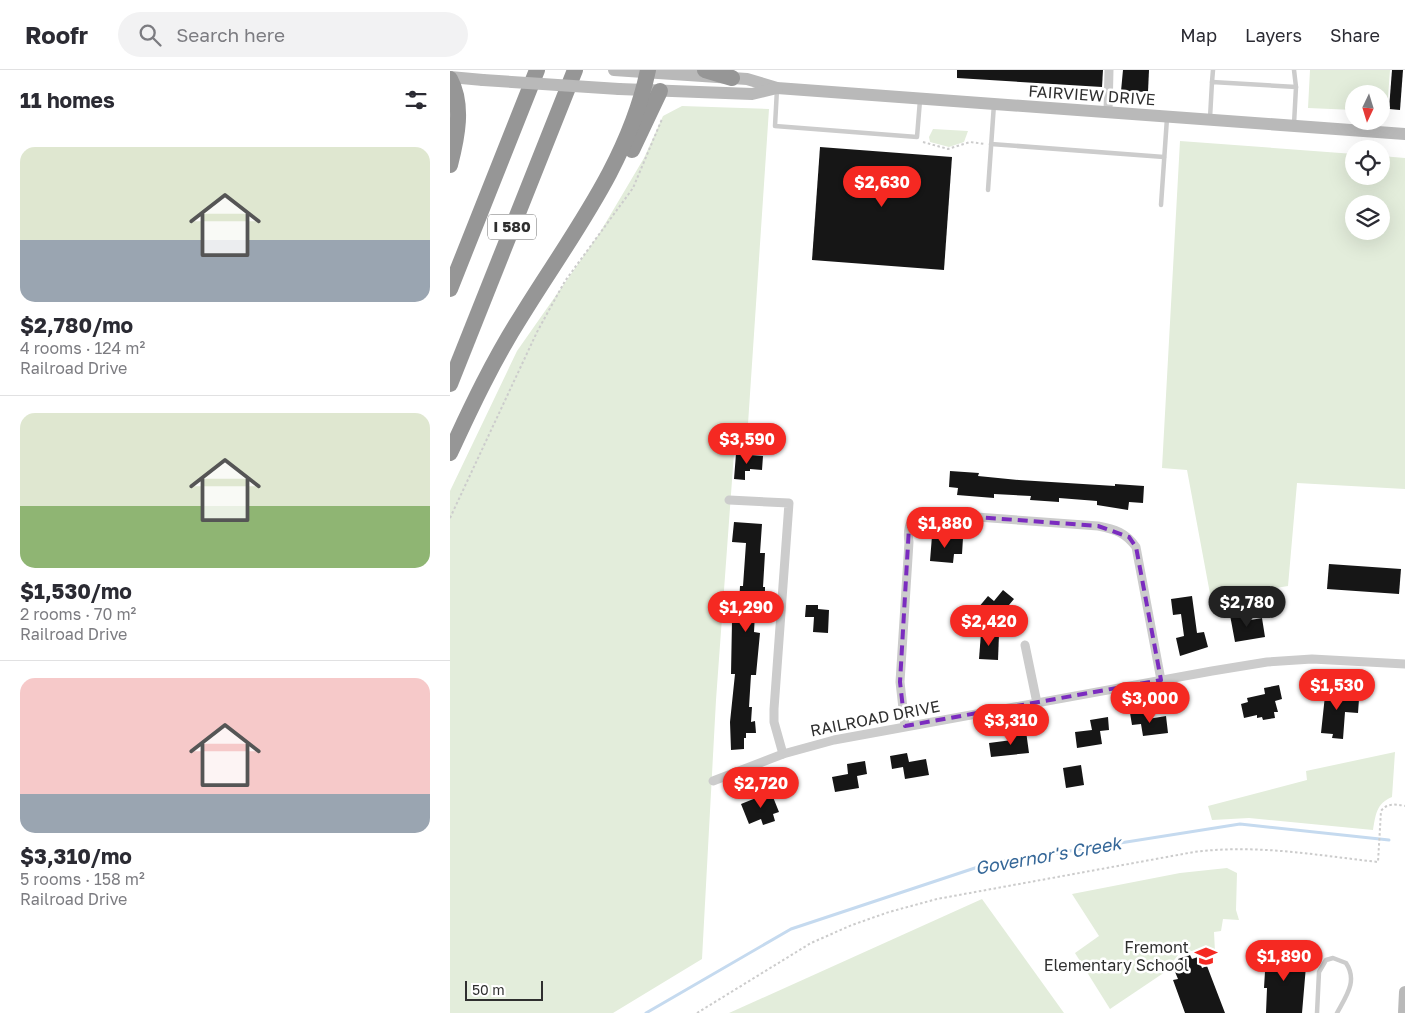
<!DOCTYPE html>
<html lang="en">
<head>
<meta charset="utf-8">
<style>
  body { margin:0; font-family:"Golos Text",sans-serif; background:#f2f2f3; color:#2b2b33; height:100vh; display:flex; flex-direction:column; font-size:19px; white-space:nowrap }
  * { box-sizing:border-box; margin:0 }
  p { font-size:16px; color:#7c7c81 }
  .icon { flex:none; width:28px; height:28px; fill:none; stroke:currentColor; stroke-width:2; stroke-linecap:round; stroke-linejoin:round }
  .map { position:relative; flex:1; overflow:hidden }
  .side { display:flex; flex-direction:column; background:#fff; width:450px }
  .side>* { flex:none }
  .needle { width:32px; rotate:184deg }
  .controls { position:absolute; left:895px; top:15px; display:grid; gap:10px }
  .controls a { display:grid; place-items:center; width:45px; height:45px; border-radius:50%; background:#fff; box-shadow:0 5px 20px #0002; font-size:25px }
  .scale { position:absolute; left:15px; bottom:12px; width:78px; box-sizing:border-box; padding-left:5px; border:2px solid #2f2f2f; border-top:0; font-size:14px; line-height:18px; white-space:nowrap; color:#2f2f2f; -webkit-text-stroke:4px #fff; paint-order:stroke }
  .price { position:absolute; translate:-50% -42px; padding:0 11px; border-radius:18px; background:#f52922; color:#fff; font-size:16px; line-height:32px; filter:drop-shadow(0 1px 2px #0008) }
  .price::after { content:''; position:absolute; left:50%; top:30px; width:15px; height:11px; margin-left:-8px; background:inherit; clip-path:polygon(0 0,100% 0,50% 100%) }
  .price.active { background:#222; color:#fff }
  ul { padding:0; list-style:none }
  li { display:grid; align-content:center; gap:10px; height:265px; padding:0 20px }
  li+li { border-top:1px solid #e1e1e2 }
  li span { display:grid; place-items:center; height:155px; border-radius:15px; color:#555 }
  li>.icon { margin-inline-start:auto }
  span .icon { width:90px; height:90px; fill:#fffc; stroke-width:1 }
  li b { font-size:21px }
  h2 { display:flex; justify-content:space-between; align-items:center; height:60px; padding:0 20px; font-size:21px }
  header { display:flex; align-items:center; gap:30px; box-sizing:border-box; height:70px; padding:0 25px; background:#fff; border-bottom:1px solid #e1e1e2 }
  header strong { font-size:24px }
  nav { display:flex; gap:28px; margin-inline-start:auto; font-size:18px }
  .search { width:350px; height:45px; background:#f2f2f3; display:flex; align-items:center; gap:12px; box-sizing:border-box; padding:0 18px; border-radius:28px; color:#7c7c81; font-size:19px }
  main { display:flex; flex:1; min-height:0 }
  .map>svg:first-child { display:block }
  .green { fill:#e3eddb; fill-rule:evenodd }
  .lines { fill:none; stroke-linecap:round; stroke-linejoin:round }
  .stream { stroke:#c5daef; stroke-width:3 }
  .building { fill:#161616 }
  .path { stroke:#ccc; stroke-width:2; stroke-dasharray:2.5 2.5; stroke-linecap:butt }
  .lane { stroke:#ccc; stroke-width:4.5 }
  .street { stroke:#ccc; stroke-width:9 }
  .secondary { stroke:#b9b9b9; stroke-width:12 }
  .highway { stroke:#969696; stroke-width:16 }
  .secondary-bridge { stroke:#b9b9b9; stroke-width:12 }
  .marked { fill:none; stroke:#7b2cbf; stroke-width:4; stroke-dasharray:10 6; stroke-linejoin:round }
  .labels { text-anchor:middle; stroke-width:5; stroke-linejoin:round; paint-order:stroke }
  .shield { fill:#fff; stroke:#6d6d6d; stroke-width:1 }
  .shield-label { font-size:15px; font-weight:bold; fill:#2f2f2f }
  .street-label { font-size:16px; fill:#2f2f2f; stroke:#fff }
  .poi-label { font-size:16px; fill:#2f2f2f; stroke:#fff; text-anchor:end }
  .water-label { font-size:18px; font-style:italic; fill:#356798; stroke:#fff }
</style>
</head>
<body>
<header>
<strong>Roofr</strong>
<div class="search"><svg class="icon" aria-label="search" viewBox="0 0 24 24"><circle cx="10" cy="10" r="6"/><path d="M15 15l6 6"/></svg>Search here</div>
<nav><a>Map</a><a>Layers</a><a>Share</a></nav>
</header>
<main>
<section class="side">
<h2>11 homes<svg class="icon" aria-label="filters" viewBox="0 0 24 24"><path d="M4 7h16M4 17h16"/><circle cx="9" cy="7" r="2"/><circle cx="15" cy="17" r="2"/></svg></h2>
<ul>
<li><span style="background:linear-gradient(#dfe7d0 60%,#9aa5b1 0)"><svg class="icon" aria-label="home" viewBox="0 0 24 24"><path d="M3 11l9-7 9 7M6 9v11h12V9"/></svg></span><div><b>$2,780/mo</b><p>4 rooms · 124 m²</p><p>Railroad Drive</p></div></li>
<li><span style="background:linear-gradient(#dfe7d0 60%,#8fb573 0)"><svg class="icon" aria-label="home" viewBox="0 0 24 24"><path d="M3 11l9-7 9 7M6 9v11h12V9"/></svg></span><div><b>$1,530/mo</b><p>2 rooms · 70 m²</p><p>Railroad Drive</p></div></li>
<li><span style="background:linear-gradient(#f6c9c9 75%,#9aa5b1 0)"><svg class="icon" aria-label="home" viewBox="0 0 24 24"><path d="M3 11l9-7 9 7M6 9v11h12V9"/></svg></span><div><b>$3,310/mo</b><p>5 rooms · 158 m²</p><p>Railroad Drive</p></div></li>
</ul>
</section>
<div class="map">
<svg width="955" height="943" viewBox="0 0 955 943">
  <rect width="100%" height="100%" fill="#fff"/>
  <g class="green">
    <path d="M860,0H940L937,42L931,41V24H904V40L858,38Z"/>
    <path d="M232,36L319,39L297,369H285L266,630L252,889L163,943H0V421L67,281L149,164L194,88L213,46Z"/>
    <path d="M483,59L518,61L514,72L499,77L480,72L479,67Z"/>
    <path d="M730,71L904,84V106H931V86L955,88V419L847,413L838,516L761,529L737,400L712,398ZM904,134H931V161H904Z"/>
    <path d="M945,682L942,727C926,734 926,744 923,760L799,748L762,750L758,736L857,710L856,701Z"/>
    <path d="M777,798L787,803L786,840L789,850L773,849L771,861L764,862L765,882L738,881L728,885L715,902L660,939L625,883L649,866L622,824L730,803Z"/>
    <path d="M532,829L614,943H279Z"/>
  </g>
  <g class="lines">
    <path class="stream" d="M196,943L341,859L537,794L790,754L939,770"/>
  </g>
  <g class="building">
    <path d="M507,0H653L652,17L507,8Z"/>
    <path d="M673,0H699L698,22L671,21Z"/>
    <path d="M942,0H953L950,40L939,39Z"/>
    <path d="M370,77L502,87L494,200L362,190Z"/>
    <path d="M286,384L313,386L312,400L300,399V401H295V410L284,409Z"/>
    <path d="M500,401L529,403L528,406L569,410L665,416V414L694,416L693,433L679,432L678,440L647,435V431L609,428V432L580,430L581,426L544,424V428L507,425L508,418L499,417Z"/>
    <path d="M284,452L312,454L310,483H315L313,517H315V526L306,525L304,562L310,563L306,605H301L299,637H302L301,652L305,651L306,663H296V668H294V679L281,680L280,652L285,604H281L282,551L288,552L290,516H293L296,473L282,472Z"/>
    <path d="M482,466L513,468L512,484H504L503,493L480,491Z"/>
    <path d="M879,494L951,499L949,524L877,519Z"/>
    <path d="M553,520L564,529L554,541L560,545L551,556L528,538L538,526L544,531Z"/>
    <path d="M742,526L747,563L754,562L758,577L730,586L726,568L734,566L731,544L723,545L721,529Z"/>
    <path d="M356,535H368V539L379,540L378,563L363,562L364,547H355Z"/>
    <path d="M793,542L795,551L812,548L815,567L785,572L780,545Z"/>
    <path d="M531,563L549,564L548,590L529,589Z"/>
    <path d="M829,615L832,629L825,631L828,642H824L825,648L813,650L812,647L807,648V645L794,648L791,634L798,632L797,628L815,624L814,618Z"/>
    <path d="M876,616L893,618V626L909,629L908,643L895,642L893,669L882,668L883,664L871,663Z"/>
    <path d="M697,641L698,649L716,646L718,663L693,666L691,654L682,655L680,643Z"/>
    <path d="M658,647L659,660L650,661L652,674L627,678L625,662L642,660L640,650Z"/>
    <path d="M576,661L579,683L541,687L539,673L562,670L561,663Z"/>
    <path d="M457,683L459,692L476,689L479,705L455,709L453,697L442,699L440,686Z"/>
    <path d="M415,691L417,704L407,706L409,718L385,722L382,707L398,704L397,694Z"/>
    <path d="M631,695L634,715L616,718L613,698Z"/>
    <path d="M321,722L329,742L323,744L325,751L313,755L311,749L299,754L291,734Z"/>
    <path d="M824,878L843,880V885H849L848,895L856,896L852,943H816L817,918H814L816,885H824Z"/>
    <path d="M740,885L742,889L748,887L752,898L757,896L775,943H735L723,910L728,909L723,897L730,894L728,889Z"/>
  </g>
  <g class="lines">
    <g class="path">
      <path d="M473,72L498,79L520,72L535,74"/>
      <path d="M0,448L87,262L115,211L183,118L212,49"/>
      <path d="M247,943L361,873L402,855L439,842L487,829L744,782C806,774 865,785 928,792L931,741C937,733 945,734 955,736"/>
    </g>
    <g class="lane">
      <path d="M844,0L846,17"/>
      <path d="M762,12L763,0"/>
      <path d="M327,19L325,56L467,67L470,30"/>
      <path d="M760,48L762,12L846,17L844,54"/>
      <path d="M541,74L714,87"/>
      <path d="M538,120L544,34"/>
      <path d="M711,135L717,48"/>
      <path d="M867,943L869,902L876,890L883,888L896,893C908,911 896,926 887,943"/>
    </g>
    <g class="street">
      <path d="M658,42L659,0"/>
      <path d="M279,430L339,433L324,639V652L333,684"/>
      <path d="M575,575L587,633"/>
      <path d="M455,656L450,612L459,472C457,460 459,449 472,443L648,456C665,459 676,463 686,477L711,610"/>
      <path d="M263,711L333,684L384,670L762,601L817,592L862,589L955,594"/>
    </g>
    <g class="secondary">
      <path d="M164,0L297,9L327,18L955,64"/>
      <path d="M0,7L33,10"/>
      <path d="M169,19L302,24L327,18"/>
      <path d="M954,943L955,922"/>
    </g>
    <g class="highway">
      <path d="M255,0L282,8"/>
      <path d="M0,9C14,35 7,68 0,95"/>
      <path d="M182,80L210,21"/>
      <path d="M0,219L87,0"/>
      <path d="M0,314L125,0"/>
      <path d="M0,383C22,335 44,289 72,245C120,167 179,92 198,0"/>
    </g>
    <path class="secondary-bridge" d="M33,10L169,19"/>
  </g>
  <path class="marked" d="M472,443L648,456L679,467L686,477L711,610L455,656L450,612L459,457L463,448Z"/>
  <defs>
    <g id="school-bare" transform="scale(1.725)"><path d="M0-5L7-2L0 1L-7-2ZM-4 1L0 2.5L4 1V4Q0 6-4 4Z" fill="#f52922" stroke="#fff" stroke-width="2.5" paint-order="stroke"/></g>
  </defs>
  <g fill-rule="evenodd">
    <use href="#school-bare" x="756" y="886"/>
  </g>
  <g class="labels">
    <rect class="shield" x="38" y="144.5" width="48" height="25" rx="4"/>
    <g class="shield-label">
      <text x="62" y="162">I 580</text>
    </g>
    <g class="street-label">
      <text transform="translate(642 25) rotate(4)" y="6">FAIRVIEW DRIVE</text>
      <text transform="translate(425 648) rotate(-11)" y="6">RAILROAD DRIVE</text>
    </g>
    <g class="poi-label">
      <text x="739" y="883">Fremont<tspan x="739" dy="18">Elementary School</tspan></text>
    </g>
    <g class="water-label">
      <text transform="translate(598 786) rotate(-10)" y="6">Governor's Creek</text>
    </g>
  </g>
</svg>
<div class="controls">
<a><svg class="needle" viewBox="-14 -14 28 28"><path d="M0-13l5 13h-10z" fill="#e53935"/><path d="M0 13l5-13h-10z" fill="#7c7c81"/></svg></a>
<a><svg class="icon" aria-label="locate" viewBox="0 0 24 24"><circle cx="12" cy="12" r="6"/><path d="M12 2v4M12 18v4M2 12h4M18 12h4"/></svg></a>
<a><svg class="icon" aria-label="layers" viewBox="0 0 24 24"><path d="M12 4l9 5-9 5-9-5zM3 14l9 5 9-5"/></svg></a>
</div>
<div class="scale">50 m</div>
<b class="price" style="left:432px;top:138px">$2,630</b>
<b class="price" style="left:297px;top:395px">$3,590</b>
<b class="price" style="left:495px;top:479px">$1,880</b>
<b class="price active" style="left:797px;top:558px">$2,780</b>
<b class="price" style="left:296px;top:563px">$1,290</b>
<b class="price" style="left:539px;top:577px">$2,420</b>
<b class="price" style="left:887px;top:641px">$1,530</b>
<b class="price" style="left:700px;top:654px">$3,000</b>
<b class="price" style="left:561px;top:676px">$3,310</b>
<b class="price" style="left:311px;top:739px">$2,720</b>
<b class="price" style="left:834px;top:912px">$1,890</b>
</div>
</main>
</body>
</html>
